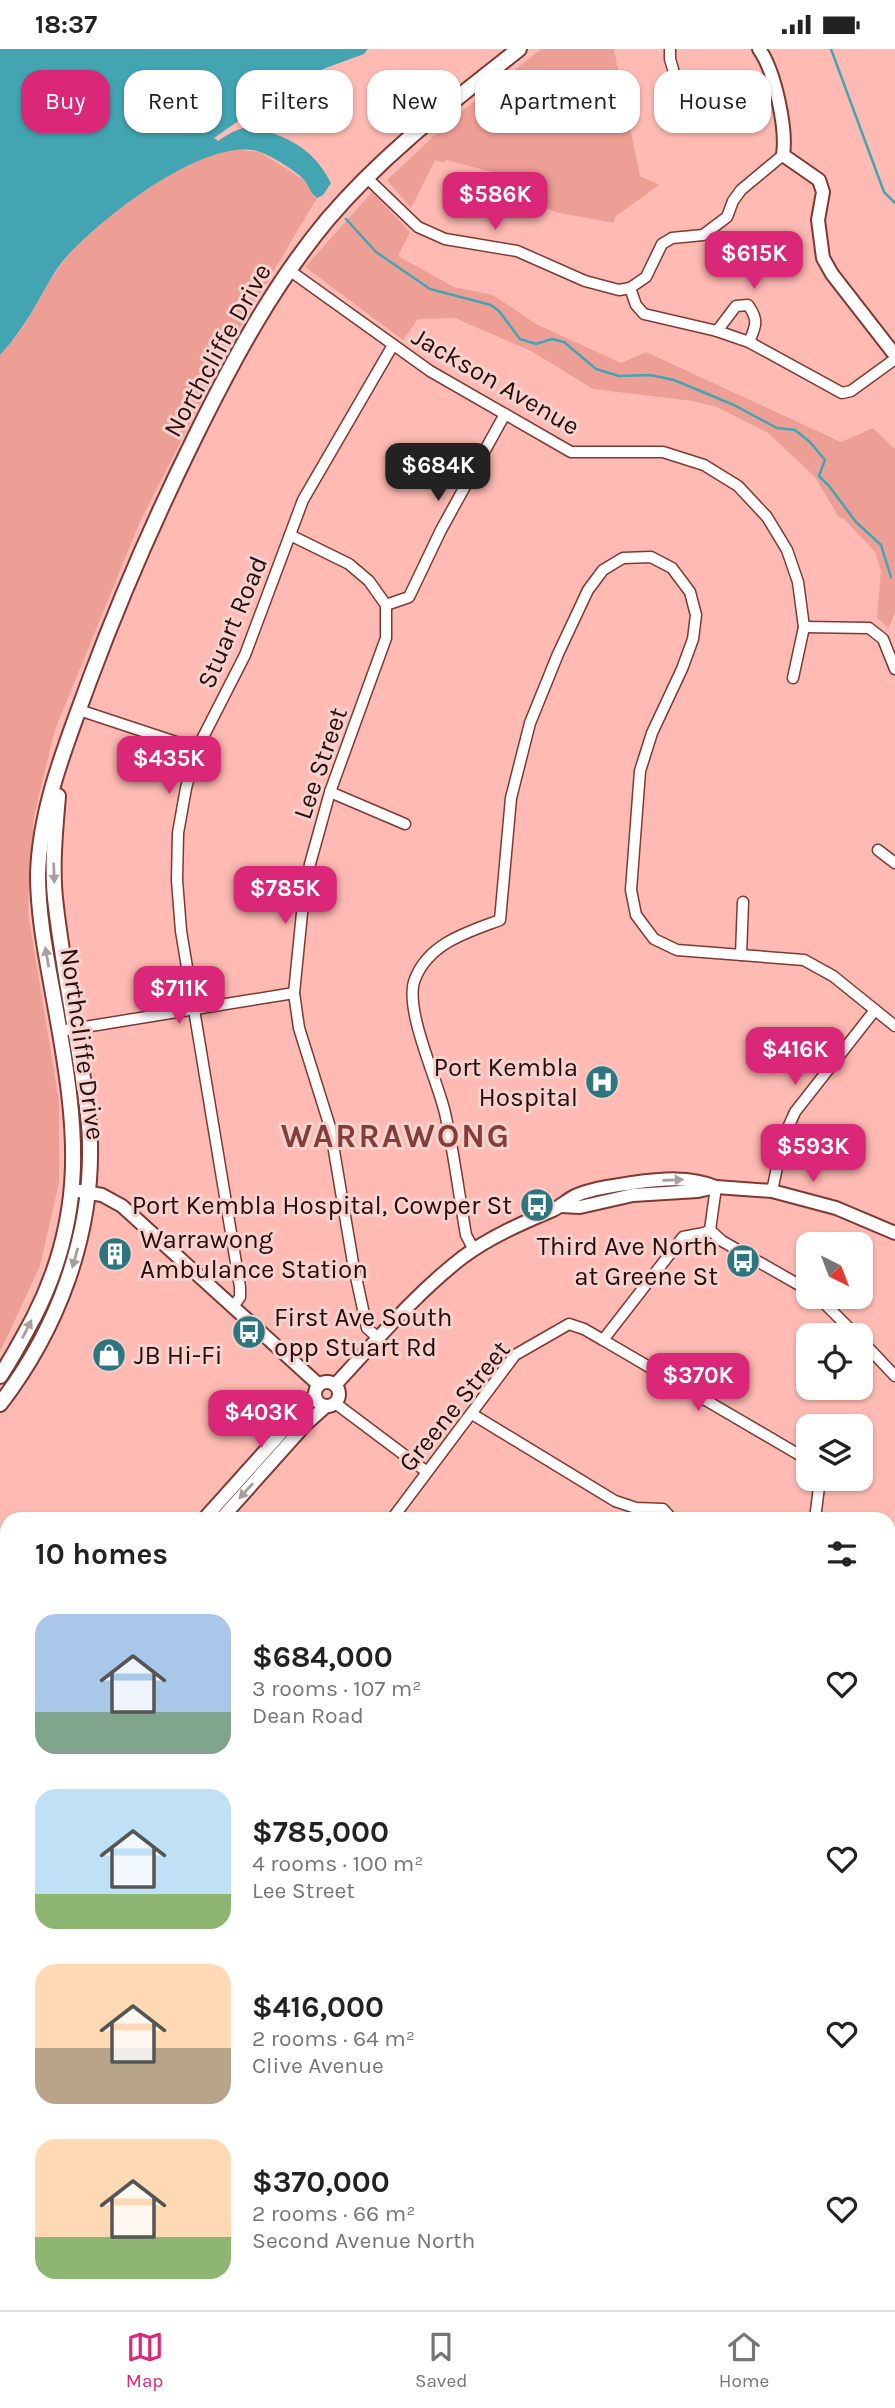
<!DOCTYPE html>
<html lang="en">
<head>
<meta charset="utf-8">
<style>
  body { margin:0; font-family:Karla,sans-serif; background:#f2f2f2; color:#222; height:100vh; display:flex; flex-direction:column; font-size:26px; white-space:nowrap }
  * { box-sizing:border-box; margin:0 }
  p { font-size:23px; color:#767676 }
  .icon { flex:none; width:38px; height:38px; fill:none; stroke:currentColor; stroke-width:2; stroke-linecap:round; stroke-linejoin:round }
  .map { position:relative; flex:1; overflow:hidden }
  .drawer { position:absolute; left:0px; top:1463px; width:896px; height:798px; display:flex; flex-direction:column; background:#fff; border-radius:21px 21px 0 0; box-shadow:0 2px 5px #0004 }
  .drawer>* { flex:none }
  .guide { position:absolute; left:21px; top:21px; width:854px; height:63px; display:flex; gap:14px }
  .needle { width:46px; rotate:138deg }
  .controls { position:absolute; left:796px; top:1183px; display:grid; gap:14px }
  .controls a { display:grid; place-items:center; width:77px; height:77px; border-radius:14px; background:#fff; box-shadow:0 2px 5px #0004; font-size:35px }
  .price { position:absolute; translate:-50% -60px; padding:0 16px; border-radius:14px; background:#db2777; color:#fff; font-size:23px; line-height:46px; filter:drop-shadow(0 2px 4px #0008) }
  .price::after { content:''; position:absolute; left:50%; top:42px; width:21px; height:16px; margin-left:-10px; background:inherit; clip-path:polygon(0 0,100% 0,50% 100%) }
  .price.current { background:#222; color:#fff }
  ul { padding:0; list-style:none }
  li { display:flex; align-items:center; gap:21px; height:175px; padding:0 35px }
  li span { display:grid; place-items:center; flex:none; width:196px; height:140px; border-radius:21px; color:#555 }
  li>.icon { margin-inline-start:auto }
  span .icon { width:84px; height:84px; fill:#fffc; stroke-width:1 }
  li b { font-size:30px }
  h2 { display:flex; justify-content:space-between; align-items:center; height:84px; padding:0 35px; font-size:30px }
  .chip { padding:0 24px; border-radius:21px; background:#fff; box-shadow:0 2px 5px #0004; font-size:24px; line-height:63px }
  .chip.current { background:#db2777; color:#fff }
  .status { display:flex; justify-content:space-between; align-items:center; height:49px; padding:0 35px; background:#fff; direction:ltr }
  .status svg { height:19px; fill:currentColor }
  .dock { display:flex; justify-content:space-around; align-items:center; height:98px; border-top:2px solid #e0e0e0; background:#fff; font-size:19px; color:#767676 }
  .dock a { display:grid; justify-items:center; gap:4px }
  .dock .current { color:#db2777 }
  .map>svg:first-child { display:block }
  .green { fill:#ee9f95 }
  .water { fill:#43a5b2 }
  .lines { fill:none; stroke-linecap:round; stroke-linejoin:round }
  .stream { stroke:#43a5b2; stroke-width:2.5 }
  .street-casing { stroke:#7f3832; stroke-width:13 }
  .secondary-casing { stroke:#7f3832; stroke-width:16 }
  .primary-casing { stroke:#7f3832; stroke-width:18 }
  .street { stroke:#fff; stroke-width:10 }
  .secondary { stroke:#fff; stroke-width:12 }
  .primary { stroke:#fff; stroke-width:14 }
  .oneway { fill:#a99e9d }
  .labels { text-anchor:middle; stroke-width:6; stroke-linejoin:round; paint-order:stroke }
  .street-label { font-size:26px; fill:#290c0a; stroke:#f5d2ce }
  .poi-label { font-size:26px; fill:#290c0a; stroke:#f5d2ce; text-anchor:end }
  .district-label { font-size:33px; font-weight:bold; letter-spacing:2px; fill:#853d37; stroke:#f5d2ce }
</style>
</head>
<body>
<div class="status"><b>18:37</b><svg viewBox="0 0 49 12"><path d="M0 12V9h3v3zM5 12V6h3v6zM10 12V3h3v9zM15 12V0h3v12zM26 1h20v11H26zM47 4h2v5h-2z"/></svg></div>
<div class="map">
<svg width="895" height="2261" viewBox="0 0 895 2261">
  <rect width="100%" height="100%" fill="#ffbbb3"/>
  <g class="green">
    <path d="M541,0H614L640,127L659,136L616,167L613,174L555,163L530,152L531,141L522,138L523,131L446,111L443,114L435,111L411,159L387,131L453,69Z"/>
    <path d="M230,100L260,103L304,131L314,148L317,149L229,297L139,475L55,681L34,767L28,864L59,1052V1134L40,1217L0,1303V306C7,298 14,290 21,281C35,261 45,237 60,217C94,171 174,115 230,100Z"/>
    <path d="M372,143L410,183L398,207L454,238L493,246L536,275L621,314L646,303L841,393L873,379L895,400V563L889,579L877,569L881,522L875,503L844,470L838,467L815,428L768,384L717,358L692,352L593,340L531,302L455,269L418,270L403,291L305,218Z"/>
  </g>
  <path class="water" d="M0,0H368L364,5C336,15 284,33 263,52C248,66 231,77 214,89L218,92C227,86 236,80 248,78C254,78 262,81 269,83C297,92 317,106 331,134L323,146L317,149C311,145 309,138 305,132C298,123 272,107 260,103C207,84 90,176 59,217C45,237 35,261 20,281C14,290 7,298 0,306Z"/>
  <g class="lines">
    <g class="stream">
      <path d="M831,0L884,143L895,154"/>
      <path d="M346,170L376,203L430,240L491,256L499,262L520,290L536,295L552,290L564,293L596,320L619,327L650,326L674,331L734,356L777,379L795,381L810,393L825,411L819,427L829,437L856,473L881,496L891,528"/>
    </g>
    <g class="street-casing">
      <g id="street">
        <path d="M670,0V10L682,51L702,47"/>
        <path d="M366,128L418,178L445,190L517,202L585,232L619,241L630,239L646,228L662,195L672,189L703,186L727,168L733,152L741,141L783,106"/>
        <path d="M289,221L430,322L571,403H663L704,416L738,437L767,468L787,501L798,533L804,578L793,629"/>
        <path d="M630,239L636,256L644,265L717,282L749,293L842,344L851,342L895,310"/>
        <path d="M717,282L736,257L748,256C759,271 756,277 749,293"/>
        <path d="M290,486L349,515L369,532L386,556V589L330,743L310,815L302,864L294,944L299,979L330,1078L353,1214L367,1279L378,1289"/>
        <path d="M386,556L409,548L441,481L505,365"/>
        <path d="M804,578L869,579L883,590L895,620"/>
        <path d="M79,661L197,700"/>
        <path d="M330,743L405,775"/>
        <path d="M878,801L895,814"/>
        <path d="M741,906L743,853"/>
        <path d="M60,982L294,944"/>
        <path d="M772,1142L783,1090L795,1063L875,961"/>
        <path d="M710,1181L722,1192L808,1241"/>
        <path d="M474,1201L466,1186C459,1146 454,1104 445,1064C438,1032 403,959 415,930C429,894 468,883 500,871L511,749L530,674L558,605L588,541L603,521L623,509L651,508L672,519L690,543L696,566L693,590L682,620L652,684L640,722L631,841L636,866L654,890L677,901L804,911L833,927L895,977"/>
        <path d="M818,1248L856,1286"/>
        <path d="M233,1258L240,1248V1238L181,882L177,831L178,784L186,739L197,700L245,606L303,451L393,296"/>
        <path d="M603,1291L808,1411"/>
        <path d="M861,1291L895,1327"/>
        <path d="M335,1354L427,1423"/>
        <path d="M472,1365L615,1452L636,1459L663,1460L672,1470"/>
        <path d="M392,1470L515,1306L569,1275L584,1280L603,1291L683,1188L704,1184L710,1181L716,1138"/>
        <path d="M815,1470L820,1430"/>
        <path d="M889,1615L895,1616"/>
        <path d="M889,1823L890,1824"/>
        <path d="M0,1830L7,1834"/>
        <path d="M0,1981L7,1983"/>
        <path d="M0,2086H7"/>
        <path d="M0,2224L7,2223"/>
        <path d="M103,2261L104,2254"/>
        <path d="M224,2261L226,2254"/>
      </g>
    </g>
    <g class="secondary-casing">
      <g id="secondary">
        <path d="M759,0C775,22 787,80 783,106L819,131L823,143L818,171L823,209L832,225L895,306"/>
        <path d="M73,1141L102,1146L122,1157L319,1336"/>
        <path d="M561,1157L580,1158L633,1146L698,1142L716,1138L772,1142L836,1159L895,1184"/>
        <circle cx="327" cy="1345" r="12"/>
        <path d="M335,1336C376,1292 415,1245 463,1208C490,1188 522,1174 553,1161C561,1157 567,1151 575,1147C592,1139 614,1137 632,1134C661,1130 690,1127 716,1138"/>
        <path d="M204,1470L315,1346"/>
        <path d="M221,1470L306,1375L326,1357"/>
        <path d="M0,1698L7,1690"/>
        <path d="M0,1714L7,1707"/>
        <path d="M889,2225L895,2216"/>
        <path d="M743,2254L745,2261"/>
        <path d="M815,2254H827"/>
        <path d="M840,2261L846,2254"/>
        <path d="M860,2261L866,2254"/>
      </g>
    </g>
    <g class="primary-casing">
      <g id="primary">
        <path d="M0,1327C13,1308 23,1288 34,1268C87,1164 77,1078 57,967C49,920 38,873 38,825C40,758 67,693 90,630C121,547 156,467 195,388C233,311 273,236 328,170C384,104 452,53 519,0"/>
        <path d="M0,1355C57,1281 92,1189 90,1095C90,1066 84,1038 80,1010C72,960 62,909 56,858C51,821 55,784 58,747"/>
        <path d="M0,1536L7,1543"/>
        <path d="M0,1551L7,1557"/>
        <path d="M763,2254L769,2261"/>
        <path d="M786,2254L793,2261"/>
      </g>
    </g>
    <use href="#street" class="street"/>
    <use href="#secondary" class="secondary"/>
    <use href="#primary" class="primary"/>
  </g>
  <defs><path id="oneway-solid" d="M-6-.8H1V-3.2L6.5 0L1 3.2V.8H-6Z" transform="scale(1.75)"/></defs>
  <g class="oneway">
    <use href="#oneway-solid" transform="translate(54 824) rotate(88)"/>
    <use href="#oneway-solid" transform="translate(47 908) rotate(-100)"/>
    <use href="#oneway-solid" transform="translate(673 1131) rotate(-2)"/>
    <use href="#oneway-solid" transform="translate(75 1209) rotate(106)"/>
    <use href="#oneway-solid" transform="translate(27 1280) rotate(-63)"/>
    <use href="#oneway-solid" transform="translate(246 1442) rotate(132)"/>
  </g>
  <defs>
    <g id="hospital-disc" transform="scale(1.75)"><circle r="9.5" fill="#2e767f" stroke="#f5d2ce"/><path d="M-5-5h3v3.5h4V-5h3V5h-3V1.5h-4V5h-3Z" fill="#fff"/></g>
    <g id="bus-disc" transform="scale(1.75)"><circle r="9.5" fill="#2e767f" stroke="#f5d2ce"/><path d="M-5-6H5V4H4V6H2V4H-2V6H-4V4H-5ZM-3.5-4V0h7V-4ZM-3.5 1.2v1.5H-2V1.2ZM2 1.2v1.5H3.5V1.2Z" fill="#fff"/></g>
    <g id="building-disc" transform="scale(1.75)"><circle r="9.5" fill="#2e767f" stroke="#f5d2ce"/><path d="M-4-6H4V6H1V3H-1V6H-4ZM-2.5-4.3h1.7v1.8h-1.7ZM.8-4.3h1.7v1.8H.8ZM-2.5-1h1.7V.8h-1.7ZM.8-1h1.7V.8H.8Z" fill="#fff"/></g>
    <g id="shop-disc" transform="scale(1.75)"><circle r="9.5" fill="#2e767f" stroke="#f5d2ce"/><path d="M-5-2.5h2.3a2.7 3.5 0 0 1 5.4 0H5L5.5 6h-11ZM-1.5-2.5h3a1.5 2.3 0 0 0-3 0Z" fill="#fff"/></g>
  </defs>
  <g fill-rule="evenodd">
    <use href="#hospital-disc" x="602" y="1033"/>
    <use href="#bus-disc" x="537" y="1156"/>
    <use href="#building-disc" x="115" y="1205"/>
    <use href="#bus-disc" x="743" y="1212"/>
    <use href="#bus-disc" x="249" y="1283"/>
    <use href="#shop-disc" x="109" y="1306"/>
  </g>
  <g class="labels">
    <g class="street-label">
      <text transform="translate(217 301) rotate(-61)" y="9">Northcliffe Drive</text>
      <text transform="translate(496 332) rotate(30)" y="9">Jackson Avenue</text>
      <text transform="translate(232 573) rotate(-67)" y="9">Stuart Road</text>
      <text transform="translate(320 714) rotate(-71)" y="9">Lee Street</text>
      <text transform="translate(83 995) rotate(82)" y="9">Northcliffe Drive</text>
      <text transform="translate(454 1357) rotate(-51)" y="9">Greene Street</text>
    </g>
    <g class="poi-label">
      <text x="578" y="1027">Port Kembla<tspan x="578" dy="30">Hospital</tspan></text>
      <text x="512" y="1165">Port Kembla Hospital, Cowper St</text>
      <text x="140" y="1199" text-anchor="start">Warrawong<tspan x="140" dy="30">Ambulance Station</tspan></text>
      <text x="718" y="1206">Third Ave North<tspan x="718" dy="30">at Greene St</tspan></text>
      <text x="274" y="1277" text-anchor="start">First Ave South<tspan x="274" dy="30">opp Stuart Rd</tspan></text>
      <text x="134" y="1315" text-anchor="start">JB Hi-Fi</text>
    </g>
    <g class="district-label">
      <text x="396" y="1098">WARRAWONG</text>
    </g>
  </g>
</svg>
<div class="controls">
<a><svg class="needle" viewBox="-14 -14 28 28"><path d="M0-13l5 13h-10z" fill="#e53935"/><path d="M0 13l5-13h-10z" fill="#767676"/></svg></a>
<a><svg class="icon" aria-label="locate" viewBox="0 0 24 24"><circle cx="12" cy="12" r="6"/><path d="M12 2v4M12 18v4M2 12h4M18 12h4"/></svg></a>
<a><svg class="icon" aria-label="layers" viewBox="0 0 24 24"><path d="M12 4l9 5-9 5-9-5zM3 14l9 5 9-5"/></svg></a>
</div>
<b class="price" style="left:495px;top:183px">$586K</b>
<b class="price" style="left:754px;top:242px">$615K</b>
<b class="price current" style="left:438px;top:454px">$684K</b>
<b class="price" style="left:169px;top:747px">$435K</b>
<b class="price" style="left:285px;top:877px">$785K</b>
<b class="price" style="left:179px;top:977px">$711K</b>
<b class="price" style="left:795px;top:1038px">$416K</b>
<b class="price" style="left:813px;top:1135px">$593K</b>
<b class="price" style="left:698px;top:1364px">$370K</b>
<b class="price" style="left:261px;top:1401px">$403K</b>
<div class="guide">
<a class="chip current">Buy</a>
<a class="chip">Rent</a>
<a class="chip">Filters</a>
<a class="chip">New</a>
<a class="chip">Apartment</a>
<a class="chip">House</a>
</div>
<section class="drawer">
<h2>10 homes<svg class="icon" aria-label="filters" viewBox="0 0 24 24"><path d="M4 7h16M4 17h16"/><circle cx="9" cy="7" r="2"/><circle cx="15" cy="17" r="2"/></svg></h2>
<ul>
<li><span style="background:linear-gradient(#a9c7e8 70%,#7fa58c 0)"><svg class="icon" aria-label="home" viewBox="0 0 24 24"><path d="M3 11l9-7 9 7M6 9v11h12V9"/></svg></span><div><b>$684,000</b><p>3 rooms · 107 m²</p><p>Dean Road</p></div><svg class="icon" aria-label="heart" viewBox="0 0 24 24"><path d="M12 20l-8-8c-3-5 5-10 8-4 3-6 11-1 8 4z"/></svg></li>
<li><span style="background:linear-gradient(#bfe0f5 75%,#8fb573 0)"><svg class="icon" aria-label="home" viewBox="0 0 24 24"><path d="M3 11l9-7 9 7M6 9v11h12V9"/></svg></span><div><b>$785,000</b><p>4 rooms · 100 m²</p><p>Lee Street</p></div><svg class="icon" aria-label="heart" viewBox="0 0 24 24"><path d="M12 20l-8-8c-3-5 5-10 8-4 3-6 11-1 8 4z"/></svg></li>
<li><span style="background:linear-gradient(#ffd9b3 60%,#b9a48a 0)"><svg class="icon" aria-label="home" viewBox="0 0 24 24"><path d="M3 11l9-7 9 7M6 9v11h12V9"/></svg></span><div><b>$416,000</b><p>2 rooms · 64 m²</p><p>Clive Avenue</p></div><svg class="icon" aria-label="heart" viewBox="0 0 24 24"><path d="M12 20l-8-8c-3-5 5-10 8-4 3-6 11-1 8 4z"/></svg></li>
<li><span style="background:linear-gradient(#ffd9b3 70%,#8fb573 0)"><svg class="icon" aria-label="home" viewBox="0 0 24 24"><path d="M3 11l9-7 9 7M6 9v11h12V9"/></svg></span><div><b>$370,000</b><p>2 rooms · 66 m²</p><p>Second Avenue North</p></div><svg class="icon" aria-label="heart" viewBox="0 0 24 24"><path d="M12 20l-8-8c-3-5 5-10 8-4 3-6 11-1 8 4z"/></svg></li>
</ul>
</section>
</div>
<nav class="dock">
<a class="current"><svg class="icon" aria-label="map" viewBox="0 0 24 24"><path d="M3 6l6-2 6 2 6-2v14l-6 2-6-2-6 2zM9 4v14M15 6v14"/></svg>Map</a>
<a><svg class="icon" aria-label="saved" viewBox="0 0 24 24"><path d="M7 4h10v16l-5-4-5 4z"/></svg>Saved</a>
<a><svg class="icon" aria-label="home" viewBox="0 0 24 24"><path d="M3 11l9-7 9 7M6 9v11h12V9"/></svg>Home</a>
</nav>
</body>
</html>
